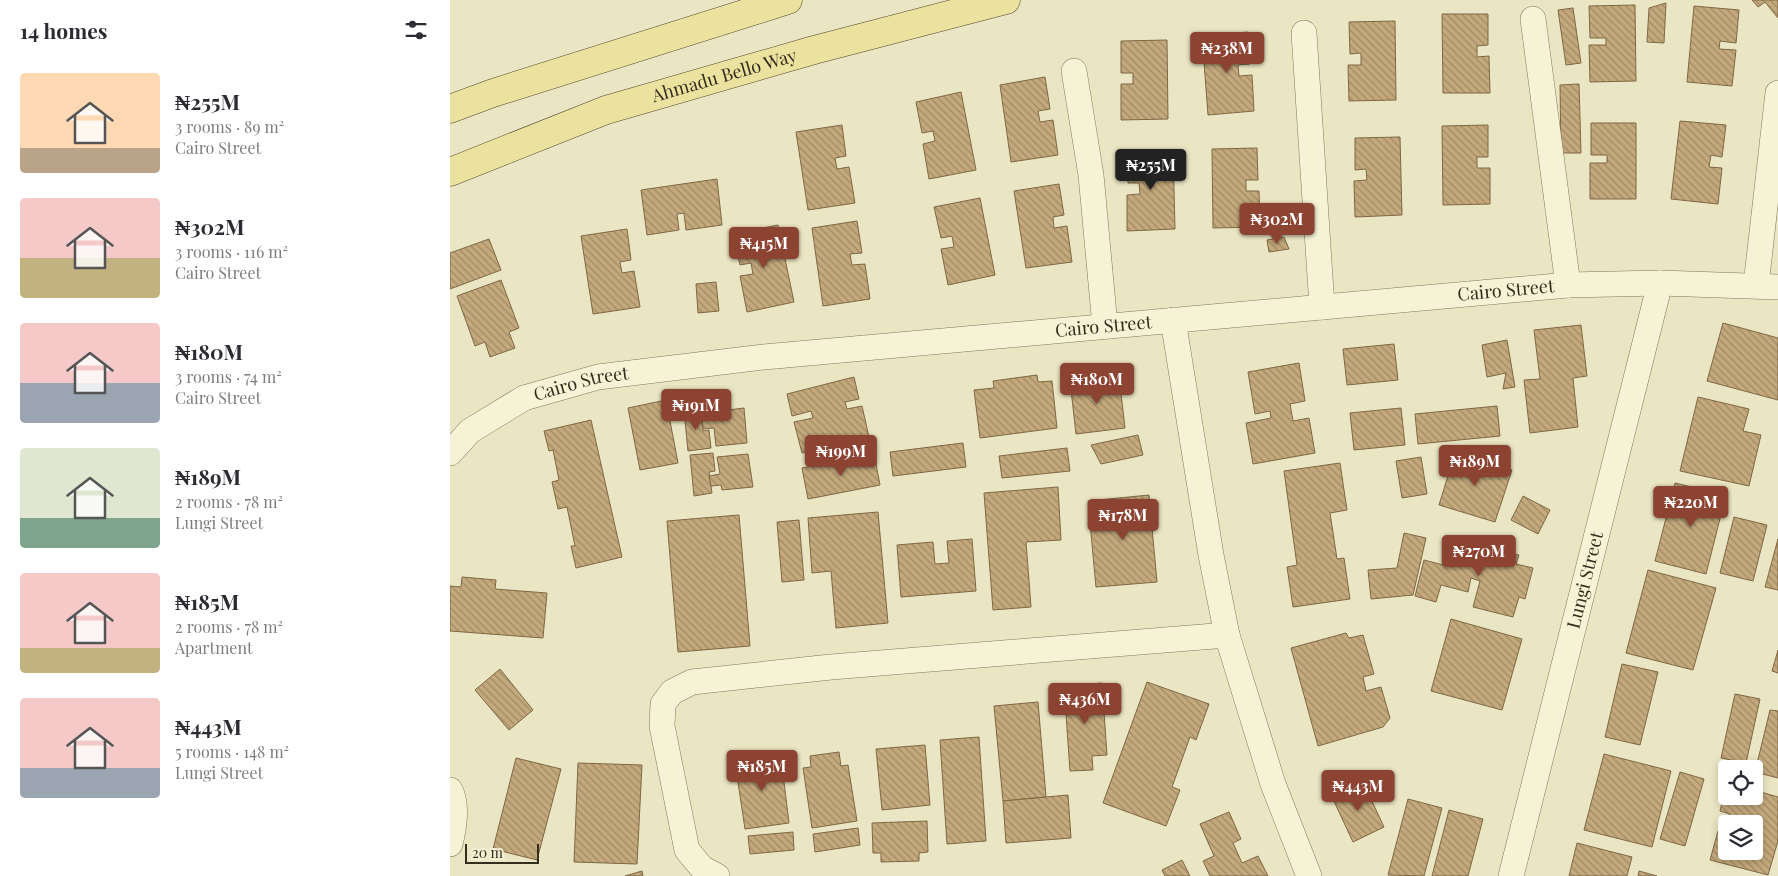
<!DOCTYPE html>
<html lang="en">
<head>
<meta charset="utf-8">
<style>
  body { margin:0; font-family:"Playfair Display",serif; background:#f2f2f3; color:#2b2b33; height:100vh; display:flex; flex-direction:column; font-size:19px; white-space:nowrap }
  * { box-sizing:border-box; margin:0 }
  p { font-size:16px; color:#7c7c81 }
  .icon { flex:none; width:28px; height:28px; fill:none; stroke:currentColor; stroke-width:2; stroke-linecap:round; stroke-linejoin:round }
  .map { position:relative; flex:1; overflow:hidden }
  .panel { display:flex; flex-direction:column; background:#fff; width:450px }
  .panel>* { flex:none }
  .buttons { position:absolute; left:1268px; top:760px; display:grid; gap:10px }
  .buttons a { display:grid; place-items:center; width:45px; height:45px; border-radius:5px; background:#fff; box-shadow:0 2px 8px #0003; font-size:25px }
  .scale { position:absolute; left:15px; bottom:12px; width:74px; box-sizing:border-box; padding-left:5px; border:2px solid #332d1e; border-top:0; font-size:14px; line-height:18px; white-space:nowrap; color:#332d1e; -webkit-text-stroke:4px #f2efd2; paint-order:stroke }
  .price { position:absolute; translate:-50% -42px; padding:0 11px; border-radius:5px; background:#8c4331; color:#fff; font-size:16px; line-height:32px; filter:drop-shadow(0 1px 2px #0008) }
  .price::after { content:''; position:absolute; left:50%; top:30px; width:15px; height:11px; margin-left:-8px; background:inherit; clip-path:polygon(0 0,100% 0,50% 100%) }
  .price.on { background:#222; color:#fff }
  ul { padding:0; list-style:none }
  li { display:flex; align-items:center; gap:15px; height:125px; padding:0 20px }
  li span { display:grid; place-items:center; flex:none; width:140px; height:100px; border-radius:5px; color:#555 }
  li>.icon { margin-inline-start:auto }
  span .icon { width:60px; height:60px; fill:#fffc; stroke-width:1 }
  li b { font-size:21px }
  h2 { display:flex; justify-content:space-between; align-items:center; height:60px; padding:0 20px; font-size:21px }
  main { display:flex; flex:1; min-height:0 }
  .map>svg:first-child { display:block }
  .building { fill:url(#building-back-hatch); stroke:#7f6744 }
  .lines { fill:none; stroke-linecap:round; stroke-linejoin:round }
  .minor-casing { stroke:#82785b; stroke-width:26 }
  .primary-casing { stroke:#50452f; stroke-width:29 }
  .minor { stroke:#f5f2d5; stroke-width:25 }
  .primary { stroke:#eae29e; stroke-width:28 }
  .labels { text-anchor:middle; stroke-width:4; stroke-linejoin:round; paint-order:stroke }
  .street-label { font-size:18px; fill:#332d1e; stroke:#f2efd2 }
</style>
</head>
<body>
<main>
<section class="panel">
<h2>14 homes<svg class="icon" aria-label="filters" viewBox="0 0 24 24"><path d="M4 7h16M4 17h16"/><circle cx="9" cy="7" r="2"/><circle cx="15" cy="17" r="2"/></svg></h2>
<ul>
<li><span style="background:linear-gradient(#ffd9b3 75%,#b9a48a 0)"><svg class="icon" aria-label="home" viewBox="0 0 24 24"><path d="M3 11l9-7 9 7M6 9v11h12V9"/></svg></span><div><b>₦255M</b><p>3 rooms · 89 m²</p><p>Cairo Street</p></div></li>
<li><span style="background:linear-gradient(#f6c9c9 60%,#c2b280 0)"><svg class="icon" aria-label="home" viewBox="0 0 24 24"><path d="M3 11l9-7 9 7M6 9v11h12V9"/></svg></span><div><b>₦302M</b><p>3 rooms · 116 m²</p><p>Cairo Street</p></div></li>
<li><span style="background:linear-gradient(#f6c9c9 60%,#9aa5b1 0)"><svg class="icon" aria-label="home" viewBox="0 0 24 24"><path d="M3 11l9-7 9 7M6 9v11h12V9"/></svg></span><div><b>₦180M</b><p>3 rooms · 74 m²</p><p>Cairo Street</p></div></li>
<li><span style="background:linear-gradient(#dfe7d0 70%,#7fa58c 0)"><svg class="icon" aria-label="home" viewBox="0 0 24 24"><path d="M3 11l9-7 9 7M6 9v11h12V9"/></svg></span><div><b>₦189M</b><p>2 rooms · 78 m²</p><p>Lungi Street</p></div></li>
<li><span style="background:linear-gradient(#f6c9c9 75%,#c2b280 0)"><svg class="icon" aria-label="home" viewBox="0 0 24 24"><path d="M3 11l9-7 9 7M6 9v11h12V9"/></svg></span><div><b>₦185M</b><p>2 rooms · 78 m²</p><p>Apartment</p></div></li>
<li><span style="background:linear-gradient(#f6c9c9 70%,#9aa5b1 0)"><svg class="icon" aria-label="home" viewBox="0 0 24 24"><path d="M3 11l9-7 9 7M6 9v11h12V9"/></svg></span><div><b>₦443M</b><p>5 rooms · 148 m²</p><p>Lungi Street</p></div></li>
</ul>
</section>
<div class="map">
<svg width="1328" height="876" viewBox="0 0 1328 876">
  <defs>
    <pattern id="building-back-hatch" width="6" height="6" patternUnits="userSpaceOnUse" patternTransform="scale(1.25)"><rect width="6" height="6" fill="#c4a97c"/><path d="M-1 5l2 2M0 0l6 6M5-1l2 2" fill="none" stroke="#a08a65"/></pattern>
  </defs>
  <rect width="100%" height="100%" fill="#eae6c3"/>
  <g class="building">
    <path d="M1302,0H1328V18L1315,2L1308,7Z"/>
    <path d="M1216,3L1214,43L1197,42L1199,8Z"/>
    <path d="M1185,5L1186,81L1140,82L1139,45H1156V38H1140L1139,6Z"/>
    <path d="M1244,6L1289,10L1286,43L1270,41L1269,49L1286,50L1282,86L1237,82Z"/>
    <path d="M1123,8L1131,63L1116,65L1108,10Z"/>
    <path d="M992,14H1038V45L1027,46V57L1039,56L1040,93H993Z"/>
    <path d="M945,21L946,100L899,101L898,65H911V53L900,54L899,22Z"/>
    <path d="M798,32L800,64L788,65L789,76L802,75L804,111L758,115L752,36Z"/>
    <path d="M717,40L718,119L671,120V84H683V73H671V41Z"/>
    <path d="M595,77L600,109L588,111L590,122L603,120L608,155L561,162L550,85Z"/>
    <path d="M1129,84L1131,153H1111L1110,85Z"/>
    <path d="M511,92L526,170L479,179L473,144L485,141L483,131L472,133L466,102Z"/>
    <path d="M1230,121L1276,125L1272,157L1261,155L1259,167L1272,168L1268,204L1221,199Z"/>
    <path d="M1141,123H1186V199H1140V163H1157V155H1141Z"/>
    <path d="M392,125L396,156L385,158L387,169L399,167L405,203L358,210L346,132Z"/>
    <path d="M1038,125V157H1027V168H1040V204L993,205L992,126Z"/>
    <path d="M950,137L952,215L905,217L904,181L917,180L916,169L905,170V138Z"/>
    <path d="M807,148L808,180H796V191H809L810,227L763,228L762,149Z"/>
    <path d="M723,150L725,229L677,231V195L690,194L689,183H678L677,151Z"/>
    <path d="M267,179L272,225L236,230L234,213L227,214L229,230L197,235L191,190Z"/>
    <path d="M609,184L614,215L603,217L604,228L617,226L622,262L576,268L564,191Z"/>
    <path d="M530,198L545,275L498,285L491,249L504,247L502,236L491,238L484,207Z"/>
    <path d="M407,221L412,253L400,254L402,265L415,264L420,299L373,306L362,228Z"/>
    <path d="M328,225L344,302L297,312L290,276L303,274L301,263L290,265L283,234Z"/>
    <path d="M177,229L181,260L170,262L172,273L184,271L190,307L143,314L131,236Z"/>
    <path d="M834,237L839,249L819,252L817,240Z"/>
    <path d="M39,239L51,270L0,289V253Z"/>
    <path d="M51,280L69,328L59,332L65,348L40,357L35,342L25,346L7,296Z"/>
    <path d="M266,282L269,311L248,313L246,284Z"/>
    <path d="M1273,323L1328,338V400L1257,381Z"/>
    <path d="M1131,325L1137,376L1123,378L1128,427L1080,433L1074,380L1090,379L1084,330Z"/>
    <path d="M1057,340L1065,387L1053,389L1056,373L1037,377L1032,345Z"/>
    <path d="M944,344L948,380L897,385L893,349Z"/>
    <path d="M849,363L855,401L840,404L843,421L859,418L865,453L803,464L796,423L821,418L820,411L805,414L798,372Z"/>
    <path d="M587,375L588,382L602,381L607,428L530,438L524,390L544,388L543,381Z"/>
    <path d="M669,376L675,428L626,434L620,381Z"/>
    <path d="M404,377L409,399L395,402L397,409L412,406L419,437L352,453L344,422L363,418L361,411L342,416L337,394Z"/>
    <path d="M1248,397L1299,409L1293,431L1311,435L1299,486L1230,471Z"/>
    <path d="M216,400L228,463L190,470L178,408Z"/>
    <path d="M1047,406L1050,436L968,444L965,414Z"/>
    <path d="M294,408L297,443L266,446L264,428L253,429L252,419L263,418L262,412Z"/>
    <path d="M951,408L955,445L904,450L900,413Z"/>
    <path d="M251,409L253,431L259,430L261,448L238,451L234,411Z"/>
    <path d="M141,420L172,557L126,568L121,546H125L117,507L108,509L102,482L109,480L103,450L99,451L94,431Z"/>
    <path d="M688,435L693,455L651,464L641,445Z"/>
    <path d="M513,443L516,467L443,476L440,452Z"/>
    <path d="M617,448L620,471L552,478L549,456Z"/>
    <path d="M263,453L265,471L259,472L262,493L244,496L240,455Z"/>
    <path d="M1005,453L1062,470L1045,522L989,505Z"/>
    <path d="M298,454L303,487L272,490L271,485L261,486L259,476L270,474L267,457Z"/>
    <path d="M424,454L430,485L358,499L352,468Z"/>
    <path d="M971,457L977,494L952,498L946,461Z"/>
    <path d="M890,463L897,510L880,513L887,559L894,558L900,599L843,607L837,567L847,565L834,471Z"/>
    <path d="M1225,483L1276,495L1256,574L1205,561Z"/>
    <path d="M608,487L611,540L576,542L581,607L543,610L534,493Z"/>
    <path d="M699,495L707,582L646,587L638,501Z"/>
    <path d="M1073,496L1100,510L1088,534L1061,520Z"/>
    <path d="M428,512L438,623L386,628L381,571L362,573L358,518Z"/>
    <path d="M289,515L300,646L228,652L217,521Z"/>
    <path d="M1284,517L1317,525L1303,581L1270,573Z"/>
    <path d="M349,520L354,580L332,582L327,522Z"/>
    <path d="M954,533L976,538L963,595L921,599L918,570L947,568Z"/>
    <path d="M522,539L526,591L451,597L447,545L483,542L485,564L499,563L497,541Z"/>
    <path d="M1004,539L1069,555L1066,564L1083,568L1075,599L1069,597L1063,617L1023,607L1030,581L1021,578L1018,592L991,585L986,602L965,596L974,560L997,566Z"/>
    <path d="M1328,539V590L1315,587Z"/>
    <path d="M1198,570L1266,588L1243,670L1176,653Z"/>
    <path d="M12,577L46,580L45,589L97,593L93,638L0,631V586L11,587Z"/>
    <path d="M1001,619L1072,639L1052,710L981,691Z"/>
    <path d="M896,633L899,638L913,635L924,674L913,677L916,691L931,687L940,718L933,727L868,746L841,648Z"/>
    <path d="M1328,650V673L1322,671Z"/>
    <path d="M1172,664L1208,672L1190,745L1155,737Z"/>
    <path d="M50,669L83,710L59,730L25,690Z"/>
    <path d="M697,682L759,704L746,740L740,737L722,787L730,790L716,826L653,803Z"/>
    <path d="M652,683L657,755L642,756L643,770L620,771L614,686Z"/>
    <path d="M1285,694L1310,699L1296,763L1271,758Z"/>
    <path d="M588,702L596,797L553,801L544,706Z"/>
    <path d="M1320,710L1328,711V778L1305,772Z"/>
    <path d="M529,737L536,841L497,844L490,740Z"/>
    <path d="M475,745L480,805L432,810L426,749Z"/>
    <path d="M389,752L391,766L398,765L407,821L362,828L353,768L361,767L360,756Z"/>
    <path d="M323,753L325,767L332,766L339,823L295,829L286,769L295,767L294,757Z"/>
    <path d="M1154,754L1221,771L1202,847L1134,830Z"/>
    <path d="M66,758L111,769L87,860L43,849Z"/>
    <path d="M128,763L192,765L187,864L124,862Z"/>
    <path d="M1230,772L1254,779L1235,846L1210,839Z"/>
    <path d="M913,782L934,827L903,842L882,797Z"/>
    <path d="M1276,786V796H1304V790L1328,797V841L1318,875L1260,860L1268,831L1275,833L1276,830V851H1304V824H1278L1280,814L1270,811Z"/>
    <path d="M618,795L621,838L556,843L553,801Z"/>
    <path d="M958,799L992,808L974,876L938,875Z"/>
    <path d="M999,810L1033,819L1018,876H982Z"/>
    <path d="M779,812L791,839L783,843L792,863L808,856L818,876H760L753,861L764,856L750,824Z"/>
    <path d="M477,821L478,852L469,853V861L431,862V853H423L422,823Z"/>
    <path d="M408,828L410,845L365,852L363,834Z"/>
    <path d="M343,832L344,850L300,854L298,836Z"/>
    <path d="M1127,843L1182,857L1177,876H1119Z"/>
    <path d="M732,860L740,876H715L712,870Z"/>
    <path d="M192,871L193,876H175Z"/>
    <path d="M1189,871L1207,876H1188Z"/>
  </g>
  <g class="lines">
    <g class="minor-casing">
      <g id="minor">
        <path d="M1083,19L1118,285"/>
        <path d="M854,33L872,307"/>
        <path d="M624,71L641,175L655,326"/>
        <path d="M1306,285L1328,93"/>
        <path d="M723,320L761,555L777,635L823,784L859,876"/>
        <path id="s1" d="M0,453L20,431L74,398L148,377L314,357L1118,285L1210,283L1328,287"/>
        <path d="M0,790C8,805 4,828 0,844"/>
        <path d="M267,876L252,868L237,850L212,726L213,704L222,692L242,682L381,667L777,635"/>
        <path id="s2" d="M1061,876L1210,283"/>
      </g>
    </g>
    <g class="primary-casing">
      <g id="primary">
        <path d="M0,109L43,93L338,0"/>
        <path id="s3" d="M0,172L156,110L364,50L556,0"/>
      </g>
    </g>
    <use href="#minor" class="minor"/>
    <use href="#primary" class="primary"/>
  </g>
  <g class="labels">
    <g class="street-label">
      <text dy="6" stroke="none"><textPath href="#s3" startOffset="291">Ahmadu Bello Way</textPath></text>
      <text dy="6" stroke="none"><textPath href="#s1" startOffset="1082">Cairo Street</textPath></text>
      <text dy="6" stroke="none"><textPath href="#s1" startOffset="678">Cairo Street</textPath></text>
      <text dy="6" stroke="none"><textPath href="#s1" startOffset="152">Cairo Street</textPath></text>
      <text dy="6" stroke="none"><textPath href="#s2" startOffset="305">Lungi Street</textPath></text>
    </g>
  </g>
</svg>
<div class="buttons">
<a><svg class="icon" aria-label="locate" viewBox="0 0 24 24"><circle cx="12" cy="12" r="6"/><path d="M12 2v4M12 18v4M2 12h4M18 12h4"/></svg></a>
<a><svg class="icon" aria-label="layers" viewBox="0 0 24 24"><path d="M12 4l9 5-9 5-9-5zM3 14l9 5 9-5"/></svg></a>
</div>
<div class="scale">20 m</div>
<b class="price" style="left:777px;top:74px">₦238M</b>
<b class="price on" style="left:701px;top:191px">₦255M</b>
<b class="price" style="left:827px;top:245px">₦302M</b>
<b class="price" style="left:314px;top:269px">₦415M</b>
<b class="price" style="left:647px;top:405px">₦180M</b>
<b class="price" style="left:246px;top:431px">₦191M</b>
<b class="price" style="left:391px;top:477px">₦199M</b>
<b class="price" style="left:1025px;top:487px">₦189M</b>
<b class="price" style="left:1241px;top:528px">₦220M</b>
<b class="price" style="left:673px;top:541px">₦178M</b>
<b class="price" style="left:1029px;top:577px">₦270M</b>
<b class="price" style="left:635px;top:725px">₦436M</b>
<b class="price" style="left:312px;top:792px">₦185M</b>
<b class="price" style="left:908px;top:812px">₦443M</b>
</div>
</main>
</body>
</html>
